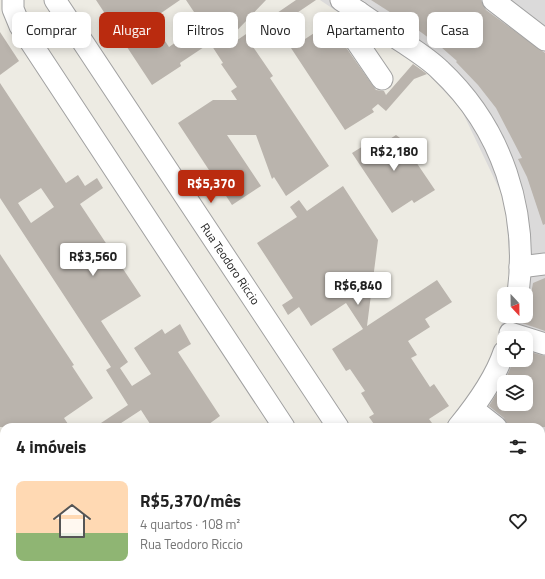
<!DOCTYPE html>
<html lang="pt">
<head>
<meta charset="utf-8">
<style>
  body { margin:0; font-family:"Titillium Web",sans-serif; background:#f2f2f2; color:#222; height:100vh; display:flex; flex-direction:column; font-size:15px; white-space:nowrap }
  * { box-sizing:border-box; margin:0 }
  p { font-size:13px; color:#767676 }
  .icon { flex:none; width:22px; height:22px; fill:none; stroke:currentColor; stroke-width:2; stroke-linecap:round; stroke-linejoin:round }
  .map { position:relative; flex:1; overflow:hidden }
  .details { position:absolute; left:0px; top:423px; width:545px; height:156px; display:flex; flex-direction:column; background:#fff; border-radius:12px 12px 0 0; box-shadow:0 2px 10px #0003 }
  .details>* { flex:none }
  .top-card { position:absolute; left:12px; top:12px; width:521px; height:36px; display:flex; gap:8px }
  .needle { width:26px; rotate:158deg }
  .tools { position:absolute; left:497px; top:287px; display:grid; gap:8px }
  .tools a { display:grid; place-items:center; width:36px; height:36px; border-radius:8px; background:#fff; box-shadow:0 2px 10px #0003; font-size:20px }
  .price { position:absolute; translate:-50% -34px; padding:0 9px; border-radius:4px; background:#fff; color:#222; font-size:13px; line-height:26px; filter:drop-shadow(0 1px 2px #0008) }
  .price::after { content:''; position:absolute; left:50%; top:24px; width:12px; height:9px; margin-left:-6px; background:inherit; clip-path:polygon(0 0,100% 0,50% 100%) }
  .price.current { background:#ba2b0f; color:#fff }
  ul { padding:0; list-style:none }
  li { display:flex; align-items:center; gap:12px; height:100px; padding:0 16px }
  li span { display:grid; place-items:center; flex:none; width:112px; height:80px; border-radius:8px; color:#555 }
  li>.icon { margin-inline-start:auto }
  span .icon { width:48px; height:48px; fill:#fffc; stroke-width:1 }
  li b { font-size:17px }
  h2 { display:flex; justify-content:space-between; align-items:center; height:48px; padding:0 16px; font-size:17px }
  .pill { padding:0 14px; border-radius:8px; background:#fff; box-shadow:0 2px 10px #0003; font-size:14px; line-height:36px }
  .pill.current { background:#ba2b0f; color:#fff }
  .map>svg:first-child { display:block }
  .residential { fill:#dbdada; fill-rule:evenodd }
  .building { fill:#bab4ad; fill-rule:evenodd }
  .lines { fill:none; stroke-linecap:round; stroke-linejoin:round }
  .minor-casing { stroke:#a1a1a1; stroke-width:23 }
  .minor { stroke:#fff; stroke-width:21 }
  .labels { text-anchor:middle; stroke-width:3.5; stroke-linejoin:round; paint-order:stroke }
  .street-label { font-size:12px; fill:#1d1d1d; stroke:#fff }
</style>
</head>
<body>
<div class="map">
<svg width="545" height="579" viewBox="0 0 545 579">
  <rect width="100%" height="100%" fill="#edebe3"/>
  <path class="residential" d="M320,0H545V579H482L479,575H541V427H453L492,367L504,313V316H526V294L512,278L504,199L461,109L425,71ZM504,338H526V360H504ZM504,382H526V404H504Z"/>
  <g class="building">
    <path d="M96,0H180L151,20L169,47L202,24L186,0H266L227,41L230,45L296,0H316L251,44L273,76L270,78L329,166L286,196L274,177L272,179L256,135H227L261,186L232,205L178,123L213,100H237L231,91L237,87L221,64L223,63L210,43L180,63L181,66L152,85Z"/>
    <path d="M371,0H481L486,10L545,53V224L543,225L527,177L518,159L522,158L496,108L478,85L456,62L457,61L441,47L418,30Z"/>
    <path d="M336,19L338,23L337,28L340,39L376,90L384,91L386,95L413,64L427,74L414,79L386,111L378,104L372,109L374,112L345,130L291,48Z"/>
    <path d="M0,32L19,61L0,75Z"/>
    <path d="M0,83L66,183L78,175L85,186L97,178L103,188L80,204L141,296L101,321L128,362L120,368L132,386L151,374L134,348L162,329L165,334L180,324L191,344L178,352L220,416L205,427H152L141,410L115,427H95L128,405L106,370L111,367L0,198ZM41,188L54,207L31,223L18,203Z"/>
    <path d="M396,135L404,141L406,140L419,160L416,162L435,190L414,203L412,200L392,213L352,153L368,143L373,150Z"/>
    <path d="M343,186L378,240L367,326L437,280L452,302L425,319L430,327L408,341L417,355L411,358L430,387L434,384L449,406L429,419L435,427H376L369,417L374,414L361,393L365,391L350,369L346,371L332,349L363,329L346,303L311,326L299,307L288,315L282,305L293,298L257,243L297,217L290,207L299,200L307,211Z"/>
    <path d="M0,254L74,365L72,366L93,398L64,418L70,427H0Z"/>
    <path d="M545,278V331L502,316H526V302L531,294L533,283Z"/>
    <path d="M526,351L545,356V427H508L504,418L489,406L506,378L514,360H526ZM504,382H526V404H504Z"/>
  </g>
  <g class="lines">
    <g class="minor-casing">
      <g id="minor">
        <path d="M13,0V9L20,26L284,427"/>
        <path d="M55,0L338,427"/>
        <path d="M341,0C362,14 383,29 404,43C416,51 430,60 440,70C502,128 529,211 518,294"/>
        <path d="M493,0L545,40"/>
        <path d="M359,12L349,26L350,32L382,79"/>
        <path d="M520,267L545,264"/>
        <path d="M510,333L545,344"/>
        <path d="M473,409L496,427"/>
        <path d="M458,427C476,405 495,379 504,352"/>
        <path d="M0,477L4,483"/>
        <path d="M541,498L545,505"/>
        <path d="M64,575L67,579"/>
        <path d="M198,575L201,579"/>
        <path d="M478,575L482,579"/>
        <path d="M99,579L105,575"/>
        <path d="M167,579L174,575"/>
        <path d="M334,579L338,575"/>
      </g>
    </g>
    <use href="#minor" class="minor"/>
  </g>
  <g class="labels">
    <g class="street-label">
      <text transform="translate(230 264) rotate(56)" y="4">Rua Teodoro Riccio</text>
    </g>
  </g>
</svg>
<div class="tools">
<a><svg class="needle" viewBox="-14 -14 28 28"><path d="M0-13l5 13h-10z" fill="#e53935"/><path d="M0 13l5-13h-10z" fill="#767676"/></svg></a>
<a><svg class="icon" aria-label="locate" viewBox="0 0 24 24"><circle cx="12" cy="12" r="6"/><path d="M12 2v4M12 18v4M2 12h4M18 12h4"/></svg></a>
<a><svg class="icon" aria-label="layers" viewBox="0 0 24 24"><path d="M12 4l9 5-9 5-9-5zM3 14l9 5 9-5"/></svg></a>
</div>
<b class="price" style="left:394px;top:172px">R$2,180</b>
<b class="price current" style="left:211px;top:204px">R$5,370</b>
<b class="price" style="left:93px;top:277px">R$3,560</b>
<b class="price" style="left:358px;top:306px">R$6,840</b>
<div class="top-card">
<a class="pill">Comprar</a>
<a class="pill current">Alugar</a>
<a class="pill">Filtros</a>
<a class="pill">Novo</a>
<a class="pill">Apartamento</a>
<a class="pill">Casa</a>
</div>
<section class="details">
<h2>4 imóveis<svg class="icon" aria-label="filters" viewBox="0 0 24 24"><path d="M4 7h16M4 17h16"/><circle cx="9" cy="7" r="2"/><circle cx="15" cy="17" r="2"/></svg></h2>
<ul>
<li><span style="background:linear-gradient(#ffd9b3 65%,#8fb573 0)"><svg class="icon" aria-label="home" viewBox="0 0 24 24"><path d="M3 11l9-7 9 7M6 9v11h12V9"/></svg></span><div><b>R$5,370/mês</b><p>4 quartos · 108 m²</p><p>Rua Teodoro Riccio</p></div><svg class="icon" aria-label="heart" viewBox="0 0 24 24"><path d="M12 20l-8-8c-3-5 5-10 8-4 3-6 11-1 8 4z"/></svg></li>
</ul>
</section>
</div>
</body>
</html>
